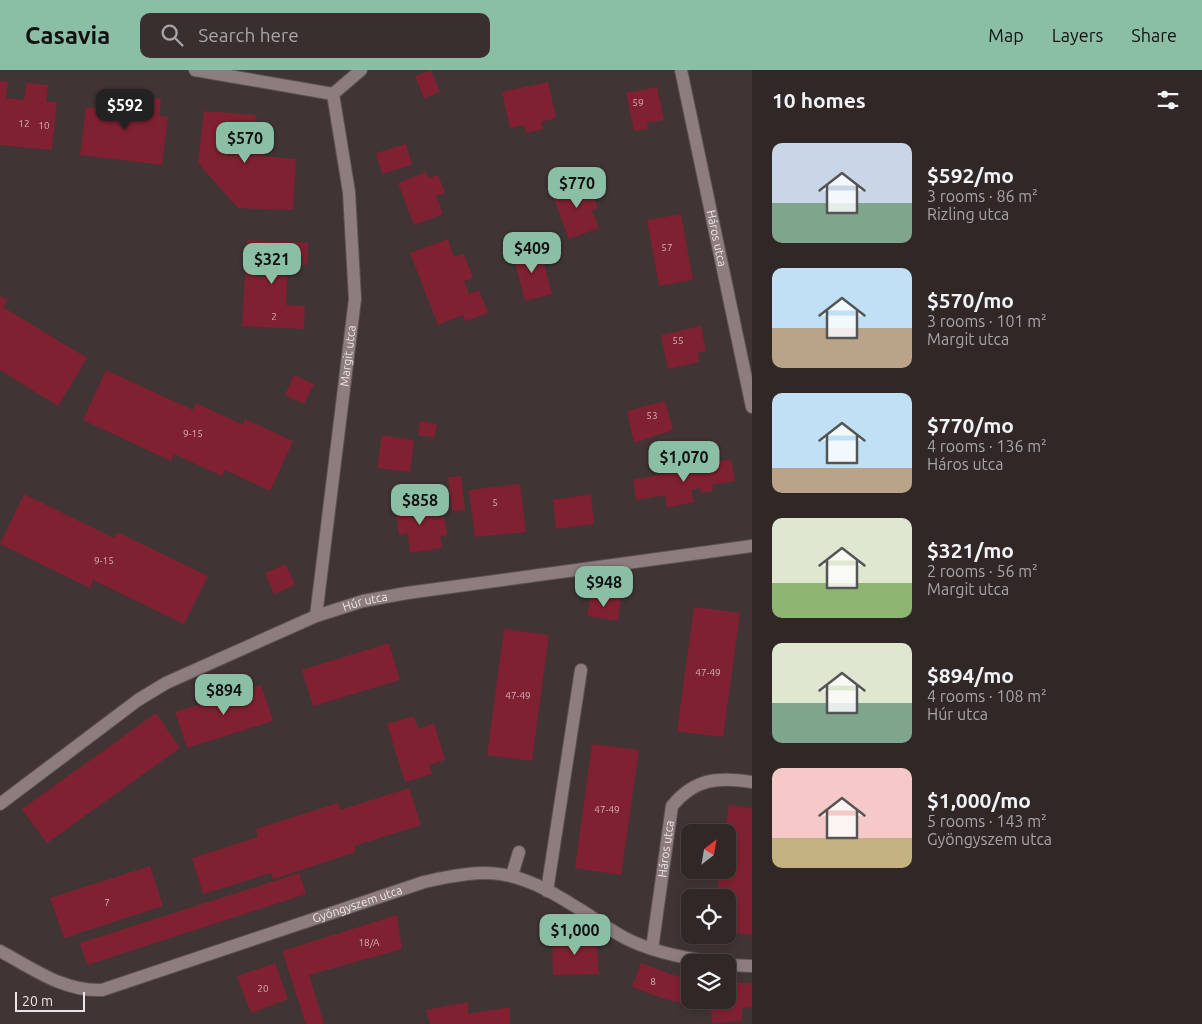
<!DOCTYPE html>
<html lang="en">
<head>
<meta charset="utf-8">
<style>
  body { margin:0; font-family:Ubuntu,sans-serif; background:#392f2f; color:#f1f3f6; height:100vh; display:flex; flex-direction:column; font-size:19px; white-space:nowrap }
  * { box-sizing:border-box; margin:0 }
  p { font-size:16px; color:#a8a5a7 }
  .icon { flex:none; width:28px; height:28px; fill:none; stroke:currentColor; stroke-width:2; stroke-linecap:round; stroke-linejoin:round }
  .map { position:relative; flex:1; overflow:hidden }
  .panel { display:flex; flex-direction:column; background:#312727; width:450px }
  .panel>* { flex:none }
  .needle { width:32px; rotate:31deg }
  .fabs { position:absolute; left:681px; top:754px; display:grid; gap:10px }
  .fabs a { display:grid; place-items:center; width:55px; height:55px; border-radius:10px; background:#312727; box-shadow:0 2px 8px #0003,0 0 0 1px #4c4444; font-size:25px }
  .scale { position:absolute; left:15px; bottom:12px; width:70px; box-sizing:border-box; padding-left:5px; border:2px solid #ece4e4; border-top:0; font-size:14px; line-height:18px; white-space:nowrap; color:#ece4e4; -webkit-text-stroke:4px #413434; paint-order:stroke }
  .price { position:absolute; translate:-50% -42px; padding:0 11px; border-radius:10px; background:#8abfa5; color:#111; font-size:16px; line-height:32px; filter:drop-shadow(0 1px 2px #0008) }
  .price::after { content:''; position:absolute; left:50%; top:30px; width:15px; height:11px; margin-left:-8px; background:inherit; clip-path:polygon(0 0,100% 0,50% 100%) }
  .price.active { background:#222; color:#fff }
  ul { padding:0; list-style:none }
  li { display:flex; align-items:center; gap:15px; height:125px; padding:0 20px }
  li span { display:grid; place-items:center; flex:none; width:140px; height:100px; border-radius:10px; color:#555 }
  li>.icon { margin-inline-start:auto }
  span .icon { width:60px; height:60px; fill:#fffc; stroke-width:1 }
  li b { font-size:21px }
  h2 { display:flex; justify-content:space-between; align-items:center; height:60px; padding:0 20px; font-size:21px }
  header { display:flex; align-items:center; gap:30px; box-sizing:border-box; height:70px; padding:0 25px; background:#8abfa5; color:#111 }
  header strong { font-size:24px }
  nav { display:flex; gap:28px; margin-inline-start:auto; font-size:18px }
  .search { width:350px; height:45px; background:#392f2f; display:flex; align-items:center; gap:12px; box-sizing:border-box; padding:0 18px; border-radius:10px; color:#a8a5a7; font-size:19px }
  main { display:flex; flex:1; min-height:0 }
  .map>svg:first-child { display:block }
  .building { fill:#802132 }
  .lines { fill:none; stroke-linecap:round; stroke-linejoin:round }
  .lane-casing { stroke:#5e5354; stroke-width:14 }
  .street-casing { stroke:#5e5354; stroke-width:14 }
  .secondary-casing { stroke:#5e5354; stroke-width:14 }
  .lane { stroke:#8d7d7e; stroke-width:12 }
  .street { stroke:#8d7d7e; stroke-width:12 }
  .secondary { stroke:#8d7d7e; stroke-width:12 }
  .labels { text-anchor:middle; stroke-width:4; stroke-linejoin:round; paint-order:stroke }
  .number-label { font-size:10px; fill:#d1b3b8 }
  .street-label { font-size:12px; fill:#ece4e4; stroke:#413434 }
</style>
</head>
<body>
<header>
<strong>Casavia</strong>
<div class="search"><svg class="icon" aria-label="search" viewBox="0 0 24 24"><circle cx="10" cy="10" r="6"/><path d="M15 15l6 6"/></svg>Search here</div>
<nav><a>Map</a><a>Layers</a><a>Share</a></nav>
</header>
<main>
<div class="map">
<svg width="752" height="954" viewBox="0 0 752 954">
  <rect width="100%" height="100%" fill="#413434"/>
  <g class="building">
    <path d="M431,0L440,22L424,28L415,6Z"/>
    <path d="M0,11L8,12L6,28L24,30L26,13L48,15L46,32H57L52,80L0,75Z"/>
    <path d="M548,12L556,48L541,52L543,59L526,63L524,55L510,58L502,22Z"/>
    <path d="M657,17L664,50L647,53L648,59L634,61L626,23Z"/>
    <path d="M99,21L121,24L119,41L137,43L139,26L161,29L159,46L168,47L162,95L80,85L86,37L97,38Z"/>
    <path d="M204,41L256,45L253,77L264,86L296,89L293,140L238,138L198,93Z"/>
    <path d="M406,74L412,95L382,104L376,83Z"/>
    <path d="M426,102L429,108L438,105L445,123L436,126L443,144L414,155L398,113Z"/>
    <path d="M588,110L598,138L592,140L599,158L569,169L552,123Z"/>
    <path d="M681,144L693,210L659,216L647,150Z"/>
    <path d="M448,169L454,187L464,184L473,208L464,211L469,224L479,220L488,243L465,251L463,245L438,255L410,183Z"/>
    <path d="M247,170L308,173L307,195L288,194L286,235L305,236L304,259L242,256Z"/>
    <path d="M540,178L552,224L525,231L513,185Z"/>
    <path d="M0,226L7,230L3,237L87,288L58,336L0,300Z"/>
    <path d="M701,256L706,281L697,283L699,292L668,299L661,265Z"/>
    <path d="M106,300L193,340L196,333L243,355L245,349L293,371L270,421L225,400L222,406L174,384L171,391L83,350Z"/>
    <path d="M294,305L314,314L304,334L285,325Z"/>
    <path d="M665,331L673,360L634,373L627,341Z"/>
    <path d="M420,351L437,354L434,368L418,365Z"/>
    <path d="M382,365L414,370L410,402L377,398Z"/>
    <path d="M731,389L735,411L712,415L713,421L701,423L700,418L691,420L694,432L667,438L665,425L636,430L633,410Z"/>
    <path d="M461,406L465,440L452,441L448,407Z"/>
    <path d="M520,414L526,462L475,467L469,420Z"/>
    <path d="M24,424L114,468L117,462L208,506L184,554L93,510L90,518L0,474Z"/>
    <path d="M591,424L594,454L556,459L553,430Z"/>
    <path d="M410,428L411,438L436,435L438,447H444L447,465L440,466L442,478L410,483L408,463L399,465L394,431Z"/>
    <path d="M286,494L295,515L274,524L265,503Z"/>
    <path d="M591,524L621,529L618,551L587,546Z"/>
    <path d="M694,537L740,543L723,667L677,661Z"/>
    <path d="M504,559L549,565L532,691L487,685Z"/>
    <path d="M389,573L400,610L313,636L302,600Z"/>
    <path d="M261,615L273,651L187,678L175,642Z"/>
    <path d="M156,643L180,678L47,773L22,739Z"/>
    <path d="M414,646L418,659L434,653L445,690L429,695L432,704L405,712L387,654Z"/>
    <path d="M592,674L639,680L621,805L575,798Z"/>
    <path d="M409,718L421,755L354,776L356,782L273,809L271,803L203,824L192,788L258,767L256,759L338,733L340,740Z"/>
    <path d="M729,735L752,738V865L728,862V828H716L720,800H728V762H725Z"/>
    <path d="M150,796L163,836L64,868L50,828Z"/>
    <path d="M299,803L306,824L87,895L80,873Z"/>
    <path d="M397,845L402,879L309,905L324,954H306L282,881Z"/>
    <path d="M552,867H596L599,904L553,905Z"/>
    <path d="M275,893L288,929L251,943L237,906Z"/>
    <path d="M641,893L673,905L690,908V930H728V913H752V937L742,938V951L712,953L711,940L665,929L632,917Z"/>
    <path d="M468,932V944L510,937V954H430L426,940Z"/>
  </g>
  <g class="lines">
    <g class="lane-casing">
      <g id="lane">
        <path d="M512,805L519,782"/>
        <path d="M547,821L581,600"/>
      </g>
    </g>
    <g class="street-casing">
      <g id="street">
        <path d="M195,0L333,24"/>
        <path d="M333,24L361,0"/>
        <path id="s1" d="M316,546L355,229L349,122L333,24"/>
        <path id="s2" d="M0,734L138,630L166,613L316,546L363,531L407,523L752,476"/>
        <path id="s3" d="M652,879L672,736C695,708 718,707 752,712"/>
        <path id="s4" d="M0,881C32,898 64,922 102,920L424,812C492,796 517,800 576,837C593,847 608,859 625,868C652,882 683,888 713,892"/>
        <path d="M728,895L752,896"/>
      </g>
    </g>
    <g class="secondary-casing">
      <g id="secondary">
        <path id="s5" d="M681,0L752,337"/>
      </g>
    </g>
    <use href="#lane" class="lane"/>
    <use href="#street" class="street"/>
    <use href="#secondary" class="secondary"/>
  </g>
  <g class="labels">
    <g class="number-label">
      <text x="638" y="36">59</text>
      <text x="24" y="57">12</text>
      <text x="44" y="59">10</text>
      <text x="667" y="181">57</text>
      <text x="274" y="250">2</text>
      <text x="678" y="274">55</text>
      <text x="652" y="349">53</text>
      <text x="193" y="367">9-15</text>
      <text x="495" y="436">5</text>
      <text x="104" y="494">9-15</text>
      <text x="708" y="606">47-49</text>
      <text x="518" y="629">47-49</text>
      <text x="607" y="743">47-49</text>
      <text x="107" y="836">7</text>
      <text x="369" y="876">18/A</text>
      <text x="653" y="915">8</text>
      <text x="263" y="922">20</text>
    </g>
    <g class="street-label">
      <text dy="4" stroke="none"><textPath href="#s5" startOffset="172">Háros utca</textPath></text>
      <text dy="4" stroke="none"><textPath href="#s1" startOffset="262">Margit utca</textPath></text>
      <text dy="4" stroke="none"><textPath href="#s2" startOffset="421">Húr utca</textPath></text>
      <text dy="4" stroke="none"><textPath href="#s3" startOffset="101">Háros utca</textPath></text>
      <text dy="4" stroke="none"><textPath href="#s4" startOffset="380">Gyöngyszem utca</textPath></text>
    </g>
  </g>
</svg>
<div class="fabs">
<a><svg class="needle" viewBox="-14 -14 28 28"><path d="M0-13l5 13h-10z" fill="#e53935"/><path d="M0 13l5-13h-10z" fill="#a8a5a7"/></svg></a>
<a><svg class="icon" aria-label="locate" viewBox="0 0 24 24"><circle cx="12" cy="12" r="6"/><path d="M12 2v4M12 18v4M2 12h4M18 12h4"/></svg></a>
<a><svg class="icon" aria-label="layers" viewBox="0 0 24 24"><path d="M12 4l9 5-9 5-9-5zM3 14l9 5 9-5"/></svg></a>
</div>
<div class="scale">20 m</div>
<b class="price active" style="left:125px;top:61px">$592</b>
<b class="price" style="left:245px;top:94px">$570</b>
<b class="price" style="left:577px;top:139px">$770</b>
<b class="price" style="left:532px;top:204px">$409</b>
<b class="price" style="left:272px;top:215px">$321</b>
<b class="price" style="left:684px;top:413px">$1,070</b>
<b class="price" style="left:420px;top:456px">$858</b>
<b class="price" style="left:604px;top:538px">$948</b>
<b class="price" style="left:224px;top:646px">$894</b>
<b class="price" style="left:575px;top:886px">$1,000</b>
</div>
<section class="panel">
<h2>10 homes<svg class="icon" aria-label="filters" viewBox="0 0 24 24"><path d="M4 7h16M4 17h16"/><circle cx="9" cy="7" r="2"/><circle cx="15" cy="17" r="2"/></svg></h2>
<ul>
<li><span style="background:linear-gradient(#c9d6e8 60%,#7fa58c 0)"><svg class="icon" aria-label="home" viewBox="0 0 24 24"><path d="M3 11l9-7 9 7M6 9v11h12V9"/></svg></span><div><b>$592/mo</b><p>3 rooms · 86 m²</p><p>Rizling utca</p></div></li>
<li><span style="background:linear-gradient(#bfe0f5 60%,#b9a48a 0)"><svg class="icon" aria-label="home" viewBox="0 0 24 24"><path d="M3 11l9-7 9 7M6 9v11h12V9"/></svg></span><div><b>$570/mo</b><p>3 rooms · 101 m²</p><p>Margit utca</p></div></li>
<li><span style="background:linear-gradient(#bfe0f5 75%,#b9a48a 0)"><svg class="icon" aria-label="home" viewBox="0 0 24 24"><path d="M3 11l9-7 9 7M6 9v11h12V9"/></svg></span><div><b>$770/mo</b><p>4 rooms · 136 m²</p><p>Háros utca</p></div></li>
<li><span style="background:linear-gradient(#dfe7d0 65%,#8fb573 0)"><svg class="icon" aria-label="home" viewBox="0 0 24 24"><path d="M3 11l9-7 9 7M6 9v11h12V9"/></svg></span><div><b>$321/mo</b><p>2 rooms · 56 m²</p><p>Margit utca</p></div></li>
<li><span style="background:linear-gradient(#dfe7d0 60%,#7fa58c 0)"><svg class="icon" aria-label="home" viewBox="0 0 24 24"><path d="M3 11l9-7 9 7M6 9v11h12V9"/></svg></span><div><b>$894/mo</b><p>4 rooms · 108 m²</p><p>Húr utca</p></div></li>
<li><span style="background:linear-gradient(#f6c9c9 70%,#c2b280 0)"><svg class="icon" aria-label="home" viewBox="0 0 24 24"><path d="M3 11l9-7 9 7M6 9v11h12V9"/></svg></span><div><b>$1,000/mo</b><p>5 rooms · 143 m²</p><p>Gyöngyszem utca</p></div></li>
</ul>
</section>
</main>
</body>
</html>
